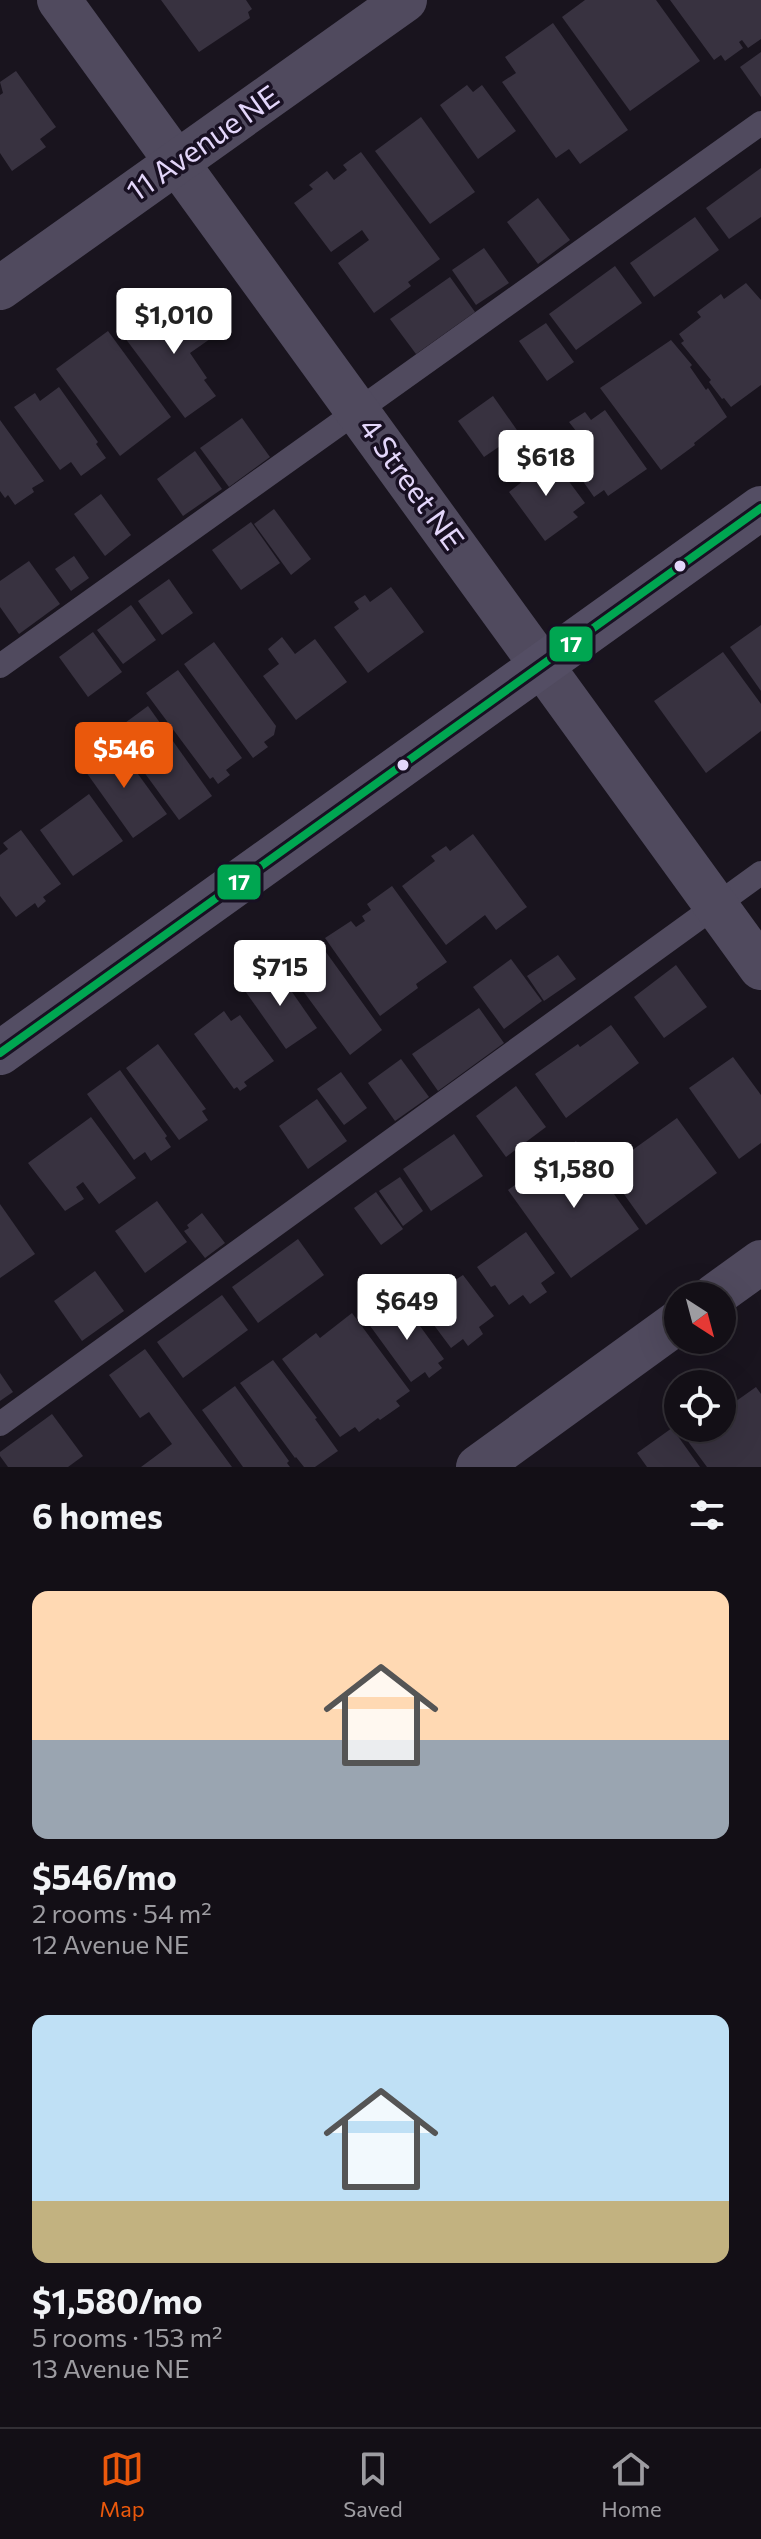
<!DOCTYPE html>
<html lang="en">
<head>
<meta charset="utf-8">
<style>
  body { margin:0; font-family:Commissioner,sans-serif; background:#1c181f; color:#f1f3f6; height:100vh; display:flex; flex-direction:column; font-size:30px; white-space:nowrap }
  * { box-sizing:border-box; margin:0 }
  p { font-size:26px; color:#9d9ca1 }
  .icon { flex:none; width:44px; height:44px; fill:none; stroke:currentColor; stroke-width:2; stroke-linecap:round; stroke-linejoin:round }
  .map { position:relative; height:1467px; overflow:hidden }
  .drawer { display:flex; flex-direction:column; background:#130f16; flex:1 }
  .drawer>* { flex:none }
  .needle { width:52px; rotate:144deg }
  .tools { position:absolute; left:664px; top:1282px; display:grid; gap:16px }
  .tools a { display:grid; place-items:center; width:72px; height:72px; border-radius:50%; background:#130f16; box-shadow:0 8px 32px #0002,0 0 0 2px #322f35; font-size:40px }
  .price { position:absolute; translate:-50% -68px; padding:0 18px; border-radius:8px; background:#fff; color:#222; font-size:26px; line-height:52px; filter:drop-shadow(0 2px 4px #0008) }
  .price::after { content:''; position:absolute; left:50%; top:48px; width:24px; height:18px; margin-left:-12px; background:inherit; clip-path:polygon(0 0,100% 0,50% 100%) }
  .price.selected { background:#ea580c; color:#fff }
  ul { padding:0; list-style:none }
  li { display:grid; align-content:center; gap:16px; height:424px; padding:0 32px }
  li span { display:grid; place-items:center; height:248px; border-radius:16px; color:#555 }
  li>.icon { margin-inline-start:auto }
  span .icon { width:144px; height:144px; fill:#fffc; stroke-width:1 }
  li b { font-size:34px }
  h2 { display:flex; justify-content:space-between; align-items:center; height:96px; padding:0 32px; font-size:34px }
  .menu { display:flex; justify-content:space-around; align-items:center; height:112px; border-top:2px solid #322f35; background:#130f16; font-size:22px; color:#9d9ca1 }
  .menu a { display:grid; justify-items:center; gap:4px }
  .menu .selected { color:#ea580c }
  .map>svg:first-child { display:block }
  .building { fill:#383240 }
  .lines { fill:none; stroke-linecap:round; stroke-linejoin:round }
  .lane { stroke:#504a5e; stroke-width:24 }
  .street { stroke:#504a5e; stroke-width:44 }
  .secondary { stroke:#544e64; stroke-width:44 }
  .bus-1-casing { stroke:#181022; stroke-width:14 }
  .bus-1 { stroke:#00a651; stroke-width:8 }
  .bus-dot { fill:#e3d6fa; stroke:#181022; stroke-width:3 }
  .labels { text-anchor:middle; stroke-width:7; stroke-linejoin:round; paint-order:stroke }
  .street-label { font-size:30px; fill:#e3d6fa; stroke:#181022 }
  .line-badge { stroke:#181022; stroke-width:3 }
  .badge-label { font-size:22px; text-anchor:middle; font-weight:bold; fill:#fff }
</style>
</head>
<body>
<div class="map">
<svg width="761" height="1467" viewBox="0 0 761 1467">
  <rect width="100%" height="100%" fill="#19141e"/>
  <g class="building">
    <path d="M161,0H246L252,9L248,12L250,18L199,52Z"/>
    <path d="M585,0H656L700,61L630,111L562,17Z"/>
    <path d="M670,0H761V39L748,48L742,40L739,42L743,48L725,61L721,55L714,60Z"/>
    <path d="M553,23L628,130L580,164L569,149L556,158L502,82L516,73L505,57Z"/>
    <path d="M761,52V97L740,67Z"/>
    <path d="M16,71L56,127L40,139L46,147L12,171L0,153V95L3,93L0,82Z"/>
    <path d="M467,85L473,92L482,85L516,131L478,159L440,105Z"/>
    <path d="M421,117L475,192L430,224L375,151Z"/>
    <path d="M361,152L440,259L408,282L411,286L374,313L338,263L369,240L362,230L331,252L294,203L313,189L309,185L327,171L334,180L347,170L343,165Z"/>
    <path d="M761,168V217L729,239L706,208Z"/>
    <path d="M538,198L570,240L538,264L507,222Z"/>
    <path d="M695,217L719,250L654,297L630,263Z"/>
    <path d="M484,248L509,283L476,305L452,270Z"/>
    <path d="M615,266L642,303L576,350L549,314Z"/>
    <path d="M450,277L475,312L416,354L390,319Z"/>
    <path d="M746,283L761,300V385L731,407L724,398L722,399L709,382L711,380L681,343L684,341L679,334L701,317L697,312L721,294L724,299Z"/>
    <path d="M180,298L210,339L190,353L207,378L204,380L216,396L185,418L125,338Z"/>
    <path d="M546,323L574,362L547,381L519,341Z"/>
    <path d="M108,331L171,417L120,456L56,369Z"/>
    <path d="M671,340L692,365L690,367L706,390L708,388L727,417L694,443L695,445L661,470L600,388Z"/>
    <path d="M59,387L98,442L96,444L106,458L81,476L71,462L60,470L14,407L35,393L40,401Z"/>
    <path d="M493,396L519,433L484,457L458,421Z"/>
    <path d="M605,410L647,469L608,496L604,490L594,497L557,444L576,431L569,422L585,412L591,420Z"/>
    <path d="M242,418L270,457L229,487L200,448Z"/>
    <path d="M0,420L44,481L32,488L34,492L15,505L8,495L5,498L0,491Z"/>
    <path d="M195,451L222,489L183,516L157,479Z"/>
    <path d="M530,458L538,470L553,460L585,503L573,512L578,517L545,541L509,492L523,481L515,470Z"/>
    <path d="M101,494L131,535L105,556L74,514Z"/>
    <path d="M274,509L311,559L291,575L254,524Z"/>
    <path d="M251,522L280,563L241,590L212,550Z"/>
    <path d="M74,556L89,578L71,591L55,569Z"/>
    <path d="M29,561L60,604L19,634L0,607V581Z"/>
    <path d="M169,579L193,613L162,635L138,601Z"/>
    <path d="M391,587L424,632L368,673L334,627L359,609L354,602L365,595L370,602Z"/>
    <path d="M131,605L156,640L123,664L97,630Z"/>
    <path d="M761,625V691L730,647Z"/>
    <path d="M93,632L122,672L88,697L59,657Z"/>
    <path d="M282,637L295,654L315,639L347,682L296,720L263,676L279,664L268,649Z"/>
    <path d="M214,642L276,726L274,735L264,742L268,747L253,758L184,664Z"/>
    <path d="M723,652L761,704V731L706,773L654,701Z"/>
    <path d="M178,670L242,758L226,770L230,775L218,784L213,777L210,779L146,693Z"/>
    <path d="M148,706L212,796L179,820L114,731Z"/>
    <path d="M114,741L167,814L133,838L81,765Z"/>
    <path d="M89,794L123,841L73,876L40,830Z"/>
    <path d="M21,830L61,884L43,897L46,901L38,908L35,903L16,917L0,896V855L8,849L3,843Z"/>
    <path d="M473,834L527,907L496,930L485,915L446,945L402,886L435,861L431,856L446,846L450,851Z"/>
    <path d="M392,886L447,962L416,984L418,988L380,1016L325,938L351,921L356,927L365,921L362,916L371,910L367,904Z"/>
    <path d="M303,940L309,948L318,941L382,1030L350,1055L279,958Z"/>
    <path d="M558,955L576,979L544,1001L527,976Z"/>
    <path d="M511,959L542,1001L504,1029L473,987Z"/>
    <path d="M676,965L707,1007L664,1038L634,997Z"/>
    <path d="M274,966L317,1028L286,1049L243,988Z"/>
    <path d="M479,1008L504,1043L438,1091L412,1054Z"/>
    <path d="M224,1011L231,1021L240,1015L274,1061L244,1082L247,1086L240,1091L237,1087L234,1089L194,1034Z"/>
    <path d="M611,1025L639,1063L566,1118L535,1074L578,1044L580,1047Z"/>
    <path d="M158,1044L206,1109L202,1111L208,1120L179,1140L126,1068Z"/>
    <path d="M733,1057L761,1095V1143L739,1159L689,1088Z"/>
    <path d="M401,1059L429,1097L395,1121L368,1083Z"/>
    <path d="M120,1070L167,1136L165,1138L171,1147L151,1161L145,1152L134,1160L87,1094Z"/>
    <path d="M341,1072L367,1108L344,1125L317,1089Z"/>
    <path d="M516,1086L546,1127L506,1157L476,1116Z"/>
    <path d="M317,1099L347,1141L308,1169L279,1126Z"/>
    <path d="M91,1117L136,1178L99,1204L83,1182L76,1187L84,1199L65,1211L28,1163Z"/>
    <path d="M677,1118L717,1173L646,1225L606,1169Z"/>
    <path d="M454,1134L483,1176L431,1211L403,1169Z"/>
    <path d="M576,1141L639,1229L571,1278L508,1190Z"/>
    <path d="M400,1177L423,1211L403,1226L379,1191Z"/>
    <path d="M376,1192L403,1229L381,1245L354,1208Z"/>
    <path d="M157,1201L187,1242L145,1273L115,1231Z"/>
    <path d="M0,1204L35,1254L0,1278Z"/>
    <path d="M202,1213L225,1243L205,1258L184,1231L189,1228L187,1225Z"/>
    <path d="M526,1232L555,1273L541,1283L547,1292L530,1304L523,1295L509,1305L495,1285L491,1287L477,1267Z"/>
    <path d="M298,1239L324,1275L258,1323L232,1287Z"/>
    <path d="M95,1271L124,1311L82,1341L54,1301Z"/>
    <path d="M463,1275L494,1316L479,1327L483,1334L468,1346L463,1339L451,1348L419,1305L434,1295L426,1285L439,1276L446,1286Z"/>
    <path d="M222,1295L248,1330L183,1378L157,1342Z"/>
    <path d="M401,1300L444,1359L438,1363L442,1368L429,1378L425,1372L411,1382L368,1323Z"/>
    <path d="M352,1313L410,1391L396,1401L400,1406L380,1420L378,1418L359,1432L355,1427L340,1437L282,1359L316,1333L320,1338Z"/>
    <path d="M145,1349L232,1467H141L172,1444L149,1412L140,1418L109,1375Z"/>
    <path d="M273,1360L317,1418L315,1419L338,1451L315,1467H304L296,1457L295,1458L240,1383Z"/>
    <path d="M0,1373L13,1392L0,1401Z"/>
    <path d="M235,1386L289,1461L287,1463L290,1467H243L202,1410Z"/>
    <path d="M756,1387L761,1394V1467H707L681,1432L686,1428H722V1406L725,1409Z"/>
    <path d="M52,1414L83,1456L68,1467H8L0,1456V1452Z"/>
    <path d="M672,1428L700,1467H647L637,1453Z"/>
  </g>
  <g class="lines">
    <g class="lane">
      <path d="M0,666L761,123"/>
      <path d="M0,1424L761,873"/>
    </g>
    <g class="street">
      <path d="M59,0L761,968"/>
      <path d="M0,288L405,0"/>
      <path d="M714,1296L761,1262"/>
      <path d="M478,1467L678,1322"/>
    </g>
    <path class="secondary" d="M0,1053L761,508"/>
    <g class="bus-1-casing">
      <path id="bus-1" d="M0,1053L761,508"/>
    </g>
    <use href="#bus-1" class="bus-1"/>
  </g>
  <g class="bus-dot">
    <circle cx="680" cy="566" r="7"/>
    <circle cx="403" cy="765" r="7"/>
  </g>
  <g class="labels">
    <g class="street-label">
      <text transform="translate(203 144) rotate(-35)" y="10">11 Avenue NE</text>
      <text transform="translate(411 484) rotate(54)" y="10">4 Street NE</text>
    </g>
  </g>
  <g class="line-badge">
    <rect x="548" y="625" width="46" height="38" rx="8" fill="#00a651"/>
    <rect x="216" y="863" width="46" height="38" rx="8" fill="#00a651"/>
  </g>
  <g class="badge-label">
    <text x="571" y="652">17</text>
    <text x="239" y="890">17</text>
  </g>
</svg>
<div class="tools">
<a><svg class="needle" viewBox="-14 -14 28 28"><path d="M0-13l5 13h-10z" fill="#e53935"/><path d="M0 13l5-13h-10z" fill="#9d9ca1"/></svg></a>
<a><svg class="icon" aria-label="locate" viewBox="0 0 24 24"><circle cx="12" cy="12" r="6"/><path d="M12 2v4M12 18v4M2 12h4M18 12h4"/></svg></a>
</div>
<b class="price" style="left:174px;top:356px">$1,010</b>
<b class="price" style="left:546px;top:498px">$618</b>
<b class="price selected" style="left:124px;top:790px">$546</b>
<b class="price" style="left:280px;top:1008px">$715</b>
<b class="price" style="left:574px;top:1210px">$1,580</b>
<b class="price" style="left:407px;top:1342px">$649</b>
</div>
<section class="drawer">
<h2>6 homes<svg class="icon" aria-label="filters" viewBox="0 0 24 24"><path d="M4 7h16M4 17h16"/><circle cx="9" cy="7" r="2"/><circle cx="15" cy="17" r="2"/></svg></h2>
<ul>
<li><span style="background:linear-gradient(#ffd9b3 60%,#9aa5b1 0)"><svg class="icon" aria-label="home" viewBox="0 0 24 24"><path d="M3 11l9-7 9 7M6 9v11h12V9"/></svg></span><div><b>$546/mo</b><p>2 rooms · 54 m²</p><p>12 Avenue NE</p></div></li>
<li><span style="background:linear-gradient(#bfe0f5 75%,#c2b280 0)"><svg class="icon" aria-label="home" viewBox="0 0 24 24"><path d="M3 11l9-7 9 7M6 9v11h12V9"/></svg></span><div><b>$1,580/mo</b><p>5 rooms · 153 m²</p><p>13 Avenue NE</p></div></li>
</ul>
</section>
<nav class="menu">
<a class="selected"><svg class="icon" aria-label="map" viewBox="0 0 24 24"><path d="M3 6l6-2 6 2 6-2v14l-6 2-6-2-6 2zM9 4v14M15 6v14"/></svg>Map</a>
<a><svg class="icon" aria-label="saved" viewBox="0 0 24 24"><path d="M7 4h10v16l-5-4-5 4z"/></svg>Saved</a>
<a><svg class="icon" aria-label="home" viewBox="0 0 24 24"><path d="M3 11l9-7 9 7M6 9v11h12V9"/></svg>Home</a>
</nav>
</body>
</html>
